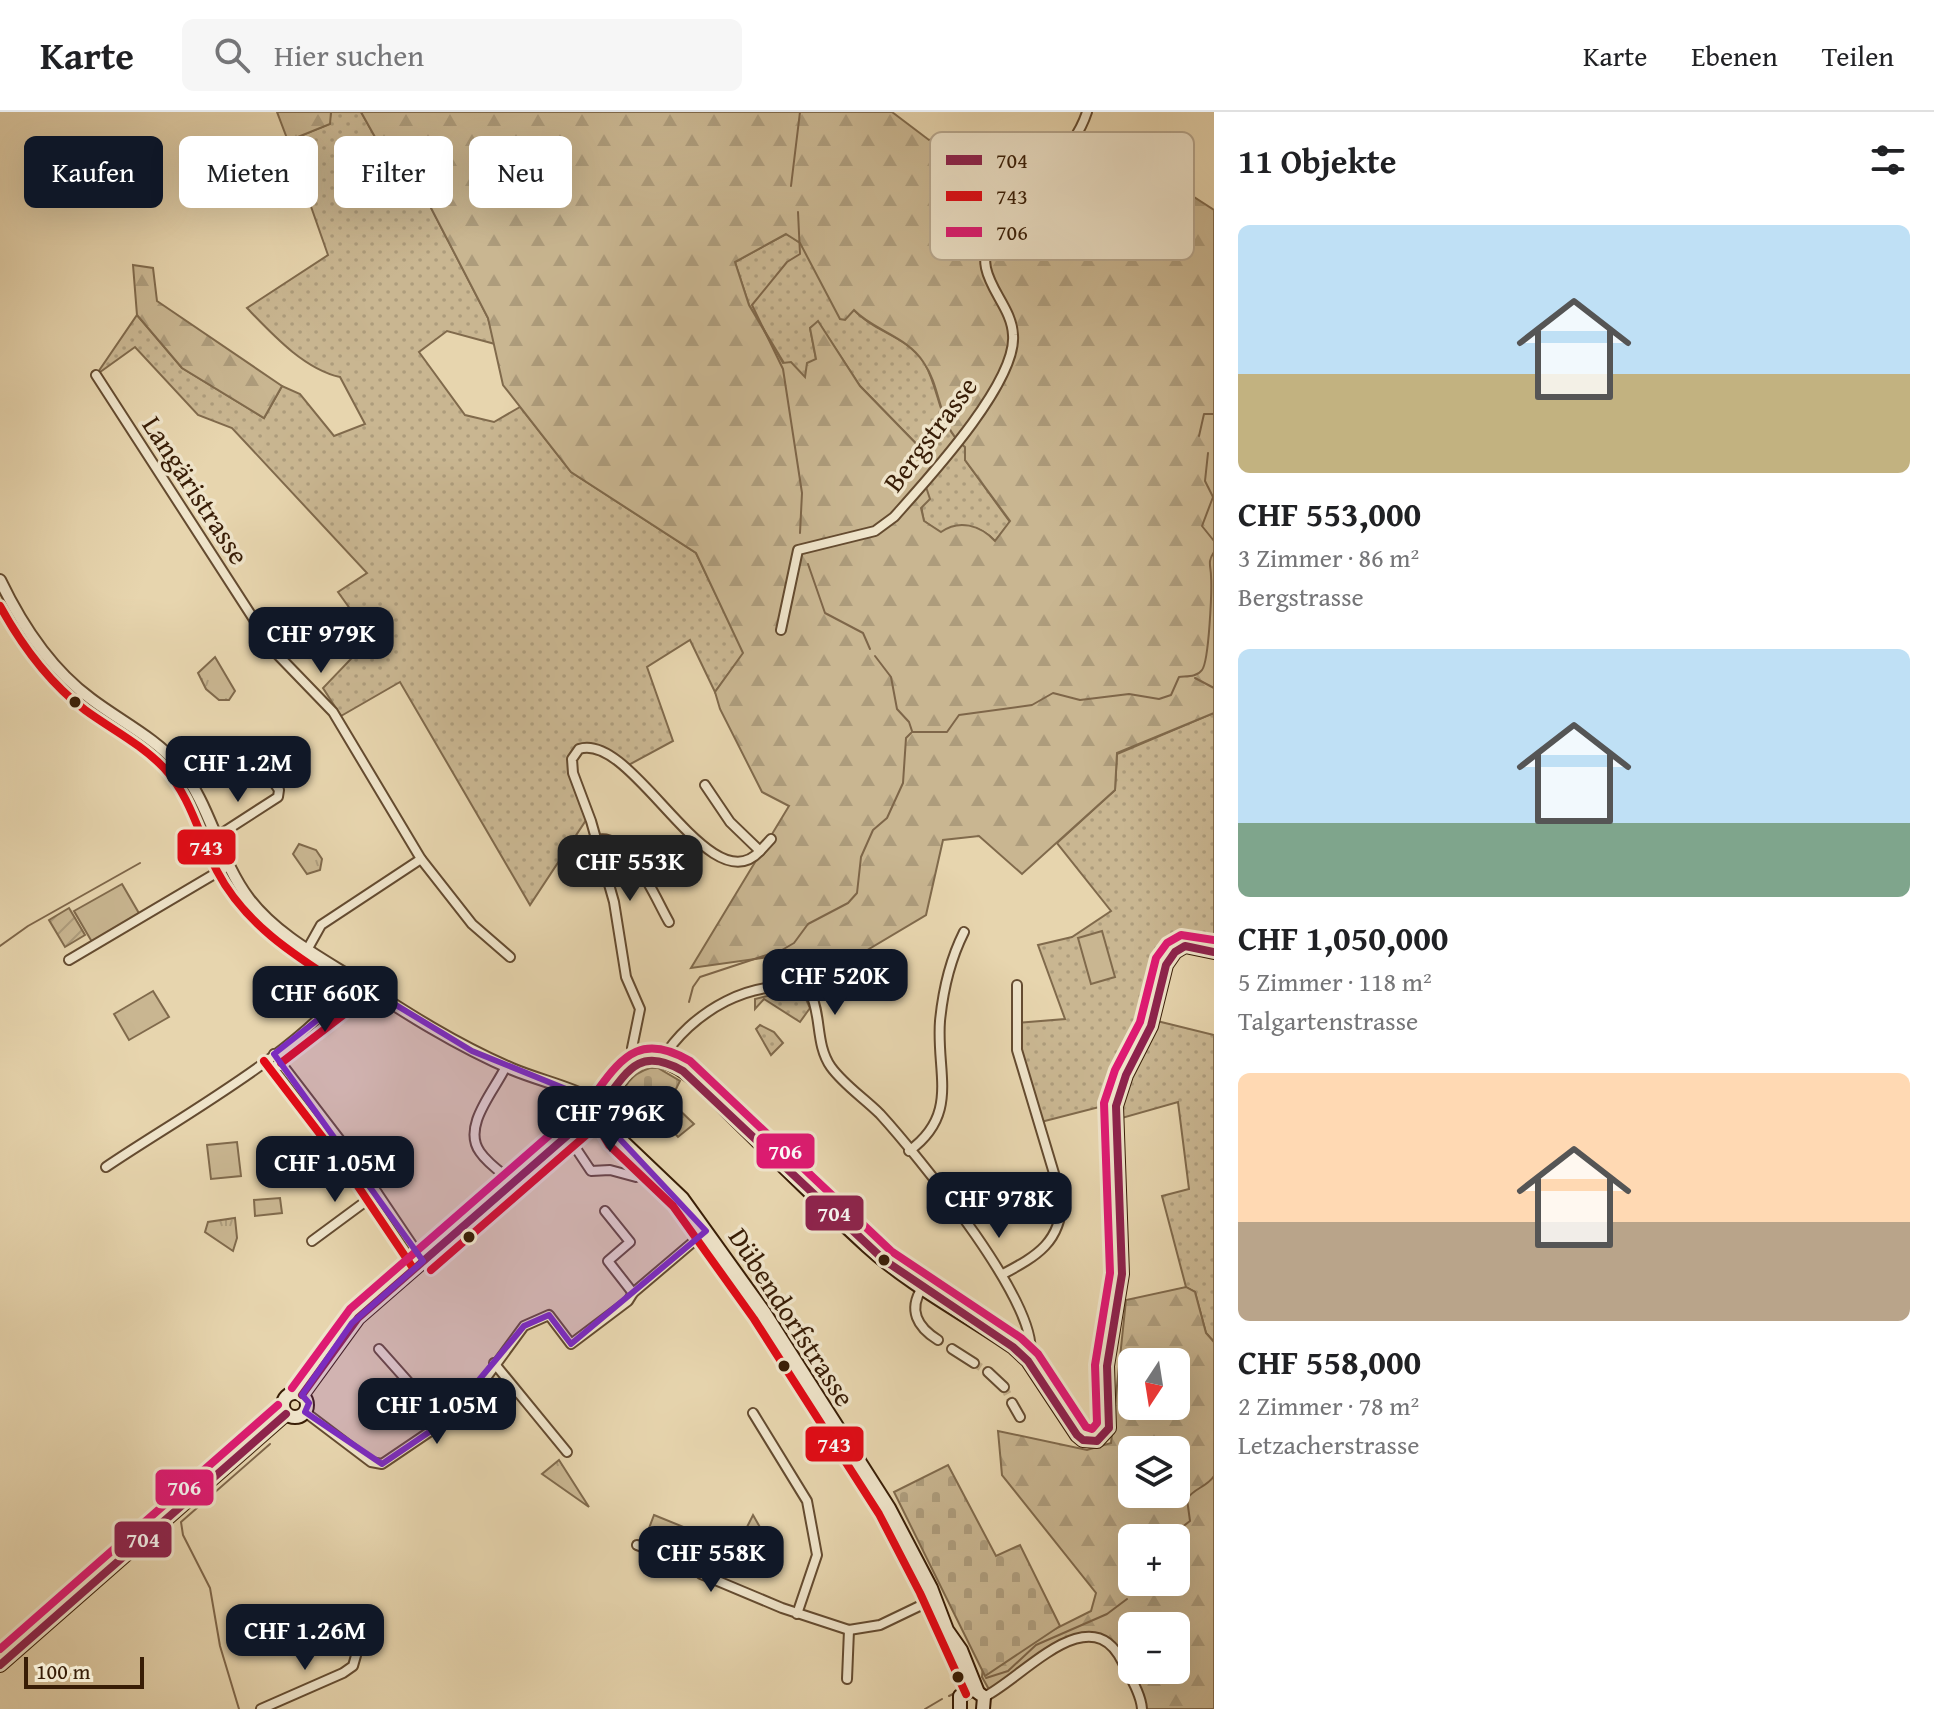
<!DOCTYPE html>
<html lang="de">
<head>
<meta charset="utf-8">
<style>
  body { margin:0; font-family:"Gentium Book Plus",serif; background:#f6f6f6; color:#202124; height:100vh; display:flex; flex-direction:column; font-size:30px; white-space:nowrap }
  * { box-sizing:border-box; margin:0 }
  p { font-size:26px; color:#757577 }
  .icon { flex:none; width:44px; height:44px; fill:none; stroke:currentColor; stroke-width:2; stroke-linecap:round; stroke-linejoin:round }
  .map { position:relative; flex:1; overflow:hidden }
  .drawer { display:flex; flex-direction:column; background:#fff; width:720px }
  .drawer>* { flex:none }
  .hud { position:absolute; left:24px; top:24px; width:760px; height:72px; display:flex; gap:16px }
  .needle { width:52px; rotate:192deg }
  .fabs { position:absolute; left:1118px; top:1236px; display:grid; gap:16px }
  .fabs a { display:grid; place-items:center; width:72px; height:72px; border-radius:12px; background:#fff; box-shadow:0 8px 32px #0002; font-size:40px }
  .scale { position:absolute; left:24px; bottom:20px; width:120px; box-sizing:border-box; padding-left:8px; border:4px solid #381d06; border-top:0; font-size:22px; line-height:28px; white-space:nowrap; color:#381d06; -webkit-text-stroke:6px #efe4ca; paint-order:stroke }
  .price { position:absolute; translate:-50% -68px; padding:0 18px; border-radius:16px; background:#111827; color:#fff; font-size:26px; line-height:52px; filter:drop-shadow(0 2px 4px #0008) }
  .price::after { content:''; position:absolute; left:50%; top:48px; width:24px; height:18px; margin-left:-12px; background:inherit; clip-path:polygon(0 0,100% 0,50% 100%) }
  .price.selected { background:#222; color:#fff }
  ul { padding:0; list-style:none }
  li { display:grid; align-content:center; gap:16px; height:424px; padding:0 24px }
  li span { display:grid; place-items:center; height:248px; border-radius:12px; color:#555 }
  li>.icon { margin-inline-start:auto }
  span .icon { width:144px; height:144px; fill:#fffc; stroke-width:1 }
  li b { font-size:34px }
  h2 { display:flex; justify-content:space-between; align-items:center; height:96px; padding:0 24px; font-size:34px }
  .pill { padding:0 28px; border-radius:12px; background:#fff; box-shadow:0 8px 32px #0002; font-size:28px; line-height:72px }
  .pill.selected { background:#111827; color:#fff }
  header { display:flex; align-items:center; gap:48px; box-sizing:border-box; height:112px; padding:0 40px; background:#fff; border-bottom:2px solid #e0e0e0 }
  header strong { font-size:38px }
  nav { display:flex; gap:44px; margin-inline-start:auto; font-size:28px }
  .search { width:560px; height:72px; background:#f6f6f6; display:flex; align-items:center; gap:20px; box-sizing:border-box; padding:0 28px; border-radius:12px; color:#757577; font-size:30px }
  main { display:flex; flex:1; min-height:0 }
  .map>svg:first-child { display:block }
  .grass { fill:url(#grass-dots); stroke:#806a4c; stroke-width:2 }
  .forest { fill:url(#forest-firs); stroke:#806a4c; stroke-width:2; fill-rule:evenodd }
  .cemetery { fill:url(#cemetery-stones); stroke:#806a4c; stroke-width:2 }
  .park { fill:url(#park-tufts); stroke:#806a4c; stroke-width:2 }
  .garden { fill:url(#garden-furrows); stroke:#806a4c; stroke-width:2 }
  .pitch { fill:#c9b691; stroke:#806a4c; stroke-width:2 }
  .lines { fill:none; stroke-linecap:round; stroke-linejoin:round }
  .stream { stroke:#7e6649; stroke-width:2 }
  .minor-tunnel { stroke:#c4b08c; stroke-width:8; stroke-dasharray:8 4; stroke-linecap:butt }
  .minor-casing { stroke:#644b30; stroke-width:12 }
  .tertiary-casing { stroke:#644b30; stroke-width:14 }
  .secondary-casing { stroke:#381d06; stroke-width:16 }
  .minor { stroke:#efe4ca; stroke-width:8 }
  .tertiary { stroke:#efe4ca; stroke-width:10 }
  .secondary { stroke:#efe4ca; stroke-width:12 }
  .bus-1-casing { stroke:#efe4ca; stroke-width:14 }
  .bus-2-casing { stroke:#efe4ca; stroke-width:14 }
  .bus-3-casing { stroke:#efe4ca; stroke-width:14 }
  .bus-1 { stroke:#8e224d; stroke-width:8 }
  .bus-2 { stroke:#e20a16; stroke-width:8 }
  .bus-3 { stroke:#de1a72; stroke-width:8 }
  .marked { fill:#7b2cbf; fill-opacity:0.2; stroke:#7b2cbf; stroke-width:6; stroke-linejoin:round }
  .bus-dot { fill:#381d06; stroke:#efe4ca; stroke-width:3 }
  .labels { text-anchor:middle; stroke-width:7; stroke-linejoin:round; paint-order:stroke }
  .street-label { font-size:28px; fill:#381d06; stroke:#efe4ca }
  .key { fill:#efe4ca; stroke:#b8a88f; stroke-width:2 }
  .key-label { font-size:22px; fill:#381d06 }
  .line-badge { stroke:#efe4ca; stroke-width:3 }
  .badge-label { font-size:22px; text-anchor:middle; font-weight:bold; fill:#fff }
</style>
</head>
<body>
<header>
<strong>Karte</strong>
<div class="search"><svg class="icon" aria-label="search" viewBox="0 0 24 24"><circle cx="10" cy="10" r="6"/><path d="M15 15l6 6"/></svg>Hier suchen</div>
<nav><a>Karte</a><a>Ebenen</a><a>Teilen</a></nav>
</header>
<main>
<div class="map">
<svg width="1214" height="1597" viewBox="0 0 1214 1597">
  <defs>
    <pattern id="grass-dots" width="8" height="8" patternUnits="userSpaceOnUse" patternTransform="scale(2)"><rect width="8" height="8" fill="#c9b691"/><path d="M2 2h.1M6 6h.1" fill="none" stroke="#ad9c7c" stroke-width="1.8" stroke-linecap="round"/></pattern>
    <pattern id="forest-firs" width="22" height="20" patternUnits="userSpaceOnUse" patternTransform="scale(2)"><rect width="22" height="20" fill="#c9b691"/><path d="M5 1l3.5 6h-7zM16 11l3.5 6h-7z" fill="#ad9c7c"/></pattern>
    <pattern id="cemetery-stones" width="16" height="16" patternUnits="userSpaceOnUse" patternTransform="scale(2)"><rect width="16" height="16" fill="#c9b691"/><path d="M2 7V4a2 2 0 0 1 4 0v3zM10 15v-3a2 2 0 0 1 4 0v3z" fill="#ad9c7c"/></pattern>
    <pattern id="park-tufts" width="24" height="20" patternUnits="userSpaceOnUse" patternTransform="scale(2)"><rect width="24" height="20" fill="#c9b691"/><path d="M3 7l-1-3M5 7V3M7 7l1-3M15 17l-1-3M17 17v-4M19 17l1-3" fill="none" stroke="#ad9c7c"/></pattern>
    <pattern id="garden-furrows" width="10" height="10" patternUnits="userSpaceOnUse" patternTransform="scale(2)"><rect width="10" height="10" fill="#c9b691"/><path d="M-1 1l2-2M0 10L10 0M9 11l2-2" fill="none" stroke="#ad9c7c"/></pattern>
  </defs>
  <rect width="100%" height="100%" fill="#e7d5ae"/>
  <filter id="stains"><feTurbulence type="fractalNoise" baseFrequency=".0025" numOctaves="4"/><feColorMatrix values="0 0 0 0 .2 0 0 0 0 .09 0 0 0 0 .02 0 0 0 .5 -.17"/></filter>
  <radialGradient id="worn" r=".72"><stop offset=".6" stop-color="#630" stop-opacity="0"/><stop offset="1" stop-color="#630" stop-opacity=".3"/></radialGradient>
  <g class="grass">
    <path d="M331,0H361L398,66L414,63L488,206L495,232L447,219L419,240L465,303L494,310L520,295L571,360L696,441L744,541L715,580L690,528L647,555L673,629L623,656L599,637H579L574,656L590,702L530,793L400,570L341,604L323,576L371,526L338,480L367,461L232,316L198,303L135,235L96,263L137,203L182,256L264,306L282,274L300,282L334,324L365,312L340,265C304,257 273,223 247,196L328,143L288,29L329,12Z"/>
    <path d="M786,122C816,135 834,177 856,200C876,221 909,225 925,252C940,279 939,315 965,335V348L1010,410L995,429C978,410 964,416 941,421L924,409C918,386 922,369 934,350L860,274L818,210L810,216L816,247L805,266L784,251L749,193L735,150Z"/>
    <path d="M1214,601V840L1175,839L1153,908L1214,923V1230L1206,1221L1195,1180L1186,1175L1162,1084L1189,1077L1178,990L1115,1008L1116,994L1107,993L1037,1011L1015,911L1065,907L1038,833L1072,825L1111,799L1057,731L1115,678L1117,642Z"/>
    <path d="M788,879L805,885L810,896L800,910L764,887L755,897V887Z"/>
    <path d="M760,913L774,920L783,931L771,943L756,917Z"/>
  </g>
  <g class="forest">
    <path d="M277,0H331L330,12L288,29Z"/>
    <path d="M361,0H892L929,28L953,22L963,29L965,52L955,68L976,88L1001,94L1034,81L1071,109L1108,99L1129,118L1180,76L1214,98V601L1117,641L1115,678L1022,762L979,724L943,728L926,803L854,846L830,877L818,878L792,866L790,842L691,856L789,694L762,680L720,597L715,580L743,541L696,441L571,360L503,273L488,206L414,63L398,66ZM786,122L800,131L840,207L845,208L854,198C874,219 907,224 924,251C942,277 938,315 965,335V348L1010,409L995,429C980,413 959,407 941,420L924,409L921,396L930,387L923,366L934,350L860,274L818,209L810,216L816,247L807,251L805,265L791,250L783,251L749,193L735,150Z"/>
    <path d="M133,153L153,156L157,189L282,274L264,306L182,256L137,203Z"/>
    <path d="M1186,1175L1195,1180L1206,1221L1214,1230V1597H1142L1108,1529L1080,1524L991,1581L982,1565L983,1553L1091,1499L1096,1481L1002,1363L998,1319L1087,1338L1111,1331L1126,1188ZM1132,1250H1176V1294H1132ZM1132,1338H1176V1382H1132ZM1132,1426H1176V1470H1132ZM1132,1514H1176V1558H1132Z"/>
  </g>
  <g class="cemetery">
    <path d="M650,956H658L680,969L670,989L694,1012L678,1025L645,989L628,1005L618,994C623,975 630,962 650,956Z"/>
    <path d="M948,1353L996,1444L1020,1433L1060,1514L985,1564L894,1380Z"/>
  </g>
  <g class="park">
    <path d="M215,545L235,579L229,588H219L206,577L198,561Z"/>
    <path d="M299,732L316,738L322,747L320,758L307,762L293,742Z"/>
    <path d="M235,1106L237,1126L233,1139L205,1120L208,1110Z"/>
    <path d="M559,1348L589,1395L542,1362Z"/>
    <path d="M753,1403L761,1417V1430L742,1425Z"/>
  </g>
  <path class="garden" d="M69,796L85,823L65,835L49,808Z"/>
  <g class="pitch">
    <path d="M122,772L140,803L92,830L74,799Z"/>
    <path d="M1102,819L1115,865L1091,872L1078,826Z"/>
    <path d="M153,879L169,905L129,928L114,902Z"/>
    <path d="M237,1030L241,1064L211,1067L207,1033Z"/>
    <path d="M280,1086L282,1101L255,1104L254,1088Z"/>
    <path d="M654,1403L686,1416L678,1436L646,1424Z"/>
  </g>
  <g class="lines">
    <g class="stream">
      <path d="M791,74L800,0"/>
      <path d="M798,100L800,142L787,150L752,193L783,257L802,381L800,421"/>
      <path d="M1199,324L1204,302H1214"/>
      <path d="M1208,341L1205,369L1213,385L1202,414L1214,429"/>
      <path d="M808,452L825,501L863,521L870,537"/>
      <path d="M875,544L891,565L897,597L909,610L912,619"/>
      <path d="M1195,566L1214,576"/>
      <path d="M912,620H947L959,603L1032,593L1053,581L1080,588L1129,582L1159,587L1171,583L1179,565C1187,564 1197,565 1202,558C1209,549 1212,479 1211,464C1211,454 1207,450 1214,440"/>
      <path d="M0,834L28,814L140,751"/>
      <path d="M689,890L693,875L700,865L782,838L794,831L808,812L848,791L857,781L861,745L873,718L887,706L903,671L906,626L911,621"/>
      <path d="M1168,1426L1190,1409L1187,1387C1194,1376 1207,1375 1214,1364"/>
      <path d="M1176,1447V1449"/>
      <path d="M986,1566L1008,1559L1036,1533L1107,1502L1127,1487"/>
      <path d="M949,1584L953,1582"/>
      <path d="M239,1597L220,1534L210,1476L183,1423L181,1410L270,1332"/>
      <path d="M925,1597L942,1587"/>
    </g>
    <g class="minor-tunnel">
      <path d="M974,1251L988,1260"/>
      <path d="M1004,1275L1012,1291"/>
    </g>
    <g class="minor-casing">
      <g id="minor">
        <path d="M989,69L1002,87"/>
        <path d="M96,263L275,540L333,600L421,747L321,813L307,838"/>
        <path d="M781,518L798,438L875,419L894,405C926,369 1017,271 1013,223C1012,198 991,180 986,156C982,135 992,110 997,90C1035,67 1073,43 1087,0"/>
        <path d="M216,725L278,685L279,678L269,663"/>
        <path d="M597,728C629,720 655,786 669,810"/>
        <path d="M760,739L771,727"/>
        <path d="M421,747L472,812L510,845"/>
        <path d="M69,848L228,754"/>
        <path d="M274,942L353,1045L423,1149"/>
        <path d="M662,948C688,902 757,860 810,880C822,904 815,932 831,955C844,973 864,986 880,1002C912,1037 1052,1205 1028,1249"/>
        <path d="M640,949L632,936L640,897L626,865L614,790L591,709L573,661L572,647L579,637C633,619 709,794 760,739L730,710L705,673"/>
        <path d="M506,954C496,977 461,1014 480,1040C488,1052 502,1061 513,1070"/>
        <path d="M567,1023L591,1059L610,1058L636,1065L649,1054"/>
        <path d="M909,1039C960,1002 936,961 940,909C943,878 950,848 964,820"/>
        <path d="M106,1055C178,1006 306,937 353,867"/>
        <path d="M605,1099L630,1130L608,1149L633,1181"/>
        <path d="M312,1129L377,1081"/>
        <path d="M1003,1162C1037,1144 1061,1130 1062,1088L1017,938V873"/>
        <path d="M922,1176C908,1198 917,1215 938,1228"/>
        <path d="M379,1237L444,1310"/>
        <path d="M952,1237L974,1251"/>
        <path d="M494,1251L567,1340"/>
        <path d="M988,1260L1004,1275"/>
        <path d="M1012,1291L1020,1305"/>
        <path d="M305,1300L371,1350L382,1352L444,1310L483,1270L524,1214L549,1203L571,1232L628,1189L633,1181L706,1119"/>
        <path d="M753,1301L807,1389L817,1443L797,1502"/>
        <path d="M637,1433L697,1455L701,1462L782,1496L849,1518L880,1513L930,1489"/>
        <path d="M847,1567L849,1518"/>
        <path d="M984,1585C1023,1566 1091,1483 1123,1551C1130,1565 1141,1582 1142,1597"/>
        <path d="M261,1597L343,1561L353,1554L359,1533"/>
      </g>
    </g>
    <g class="tertiary-casing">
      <path id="tertiary" d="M0,468C22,514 50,557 91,587C120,609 155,626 178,653C211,693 218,746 249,787C276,822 317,844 354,867C406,901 456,933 512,957C538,968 567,974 592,987"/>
    </g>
    <g class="secondary-casing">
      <g id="secondary">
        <circle cx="600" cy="994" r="11"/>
        <path d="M607,986C621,967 634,940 663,949C690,957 714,987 734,1006C778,1049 822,1093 867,1134C911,1174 964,1201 1013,1235L1028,1249L1077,1323L1083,1328L1097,1329L1109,1316L1107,1254L1122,1162L1116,994L1126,963L1151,914L1166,853L1175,840L1185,834L1214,840"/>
        <path d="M605,1004L618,1025L682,1086L764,1200L889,1396L931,1476L947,1518L961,1538L977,1578"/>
        <circle cx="295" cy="1293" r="12"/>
        <path d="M302,1283L358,1206L592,1002"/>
        <path d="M948,1522L964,1564V1580"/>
        <path d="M0,1553L286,1302"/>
        <path d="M960,1597V1584L973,1577L984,1585L983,1597"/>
      </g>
    </g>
    <use href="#minor" class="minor"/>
    <use href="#tertiary" class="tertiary"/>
    <use href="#secondary" class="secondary"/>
    <g class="bus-1-casing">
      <g id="bus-1">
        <path d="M607,986C630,954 643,936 683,959L884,1148L1013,1235L1028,1249L1077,1323L1083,1328L1097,1329L1109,1316L1107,1254L1122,1162L1116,994L1126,963L1151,914L1166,853L1175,840L1185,834L1214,840"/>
        <path d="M302,1283L358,1206L592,1002"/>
        <path d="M0,1553L286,1302"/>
      </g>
    </g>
    <g class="bus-2-casing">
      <g id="bus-2">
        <path d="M0,494C22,534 48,570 85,598C111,617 141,632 164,656C191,685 199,724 217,759C245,813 297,845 347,877"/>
        <path d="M264,949L343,1052L413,1156"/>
        <path d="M281,951L343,903L363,874"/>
        <path d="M595,1010L609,1033L673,1094L754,1207L879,1402L920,1481L966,1582"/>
        <path d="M431,1158L600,1011"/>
      </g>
    </g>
    <g class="bus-3-casing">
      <g id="bus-3">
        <path d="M597,979C624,941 644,922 690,949L891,1139L1021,1226L1038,1242L1086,1315L1092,1317L1097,1311L1095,1253L1110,1161L1104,991L1115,958L1140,910L1156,846L1167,831L1181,823L1214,828"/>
        <path d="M292,1276L350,1197L584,993"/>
        <path d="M0,1537L278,1293"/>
      </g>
    </g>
    <use href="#bus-1" class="bus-1"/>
    <use href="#bus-2" class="bus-2"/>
    <use href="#bus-3" class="bus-3"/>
  </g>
  <path class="marked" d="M353,867L472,939L598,990L618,1025L706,1119L571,1232L549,1203L524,1214L444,1310L382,1352L305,1300L309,1291L302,1283L352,1211L423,1149L274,942L335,894Z"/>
  <g class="bus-dot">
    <circle cx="75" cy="590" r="7"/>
    <circle cx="469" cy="1125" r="7"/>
    <circle cx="884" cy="1148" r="7"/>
    <circle cx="784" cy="1254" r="7"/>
    <circle cx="958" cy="1565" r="7"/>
  </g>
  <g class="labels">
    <g class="street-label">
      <text transform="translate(930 322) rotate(-53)" y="10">Bergstrasse</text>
      <text transform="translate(196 378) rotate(57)" y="10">Langäristrasse</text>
      <text transform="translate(792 1205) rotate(57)" y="10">Dübendorfstrasse</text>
    </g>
  </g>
  <rect x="930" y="20" width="264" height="128" rx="12" class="key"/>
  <rect x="946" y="43" width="36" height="10" fill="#8e224d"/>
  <rect x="946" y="79" width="36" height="10" fill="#e20a16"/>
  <rect x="946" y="115" width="36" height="10" fill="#de1a72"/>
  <g class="key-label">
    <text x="996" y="56">704</text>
    <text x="996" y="92">743</text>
    <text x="996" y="128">706</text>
  </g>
  <g class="line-badge">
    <rect x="176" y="716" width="61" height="38" rx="8" fill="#e20a16"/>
    <rect x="755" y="1020" width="61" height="38" rx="8" fill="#de1a72"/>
    <rect x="804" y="1082" width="61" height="38" rx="8" fill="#8e224d"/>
    <rect x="804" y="1313" width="61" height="38" rx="8" fill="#e20a16"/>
    <rect x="154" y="1356" width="61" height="39" rx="8" fill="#de1a72"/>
    <rect x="113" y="1408" width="60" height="39" rx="8" fill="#8e224d"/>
  </g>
  <g class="badge-label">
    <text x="206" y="743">743</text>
    <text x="785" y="1047">706</text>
    <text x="834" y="1109">704</text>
    <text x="834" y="1340">743</text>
    <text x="184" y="1383">706</text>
    <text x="143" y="1435">704</text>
  </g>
  <rect width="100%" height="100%" filter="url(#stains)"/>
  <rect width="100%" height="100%" fill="url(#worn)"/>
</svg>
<div class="fabs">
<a><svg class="needle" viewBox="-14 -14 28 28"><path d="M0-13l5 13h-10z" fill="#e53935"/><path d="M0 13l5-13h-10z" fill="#757577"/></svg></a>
<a><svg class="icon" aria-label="layers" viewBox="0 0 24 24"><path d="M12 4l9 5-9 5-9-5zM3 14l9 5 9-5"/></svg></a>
<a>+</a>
<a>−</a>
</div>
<div class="scale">100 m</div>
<b class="price" style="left:321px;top:563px">CHF 979K</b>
<b class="price" style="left:238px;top:692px">CHF 1.2M</b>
<b class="price selected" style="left:630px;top:791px">CHF 553K</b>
<b class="price" style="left:835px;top:905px">CHF 520K</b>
<b class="price" style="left:325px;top:922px">CHF 660K</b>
<b class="price" style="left:610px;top:1042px">CHF 796K</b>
<b class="price" style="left:335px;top:1092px">CHF 1.05M</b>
<b class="price" style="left:999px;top:1128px">CHF 978K</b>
<b class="price" style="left:437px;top:1334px">CHF 1.05M</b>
<b class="price" style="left:711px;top:1482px">CHF 558K</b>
<b class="price" style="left:305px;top:1560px">CHF 1.26M</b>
<div class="hud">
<a class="pill selected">Kaufen</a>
<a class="pill">Mieten</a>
<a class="pill">Filter</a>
<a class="pill">Neu</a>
</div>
</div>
<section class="drawer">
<h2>11 Objekte<svg class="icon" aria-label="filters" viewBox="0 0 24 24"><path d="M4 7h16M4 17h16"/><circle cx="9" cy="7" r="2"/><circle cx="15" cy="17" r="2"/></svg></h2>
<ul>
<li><span style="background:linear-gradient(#bfe0f5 60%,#c2b280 0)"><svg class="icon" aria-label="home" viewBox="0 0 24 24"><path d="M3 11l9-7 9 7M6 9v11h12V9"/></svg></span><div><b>CHF 553,000</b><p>3 Zimmer · 86 m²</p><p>Bergstrasse</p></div></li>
<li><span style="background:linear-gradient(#bfe0f5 70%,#7fa58c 0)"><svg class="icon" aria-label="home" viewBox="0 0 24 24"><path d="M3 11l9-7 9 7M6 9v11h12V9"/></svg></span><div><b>CHF 1,050,000</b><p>5 Zimmer · 118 m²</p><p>Talgartenstrasse</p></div></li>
<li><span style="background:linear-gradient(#ffd9b3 60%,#b9a48a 0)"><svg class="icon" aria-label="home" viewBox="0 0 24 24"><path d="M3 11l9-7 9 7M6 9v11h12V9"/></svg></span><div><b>CHF 558,000</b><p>2 Zimmer · 78 m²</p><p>Letzacherstrasse</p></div></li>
</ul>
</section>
</main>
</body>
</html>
